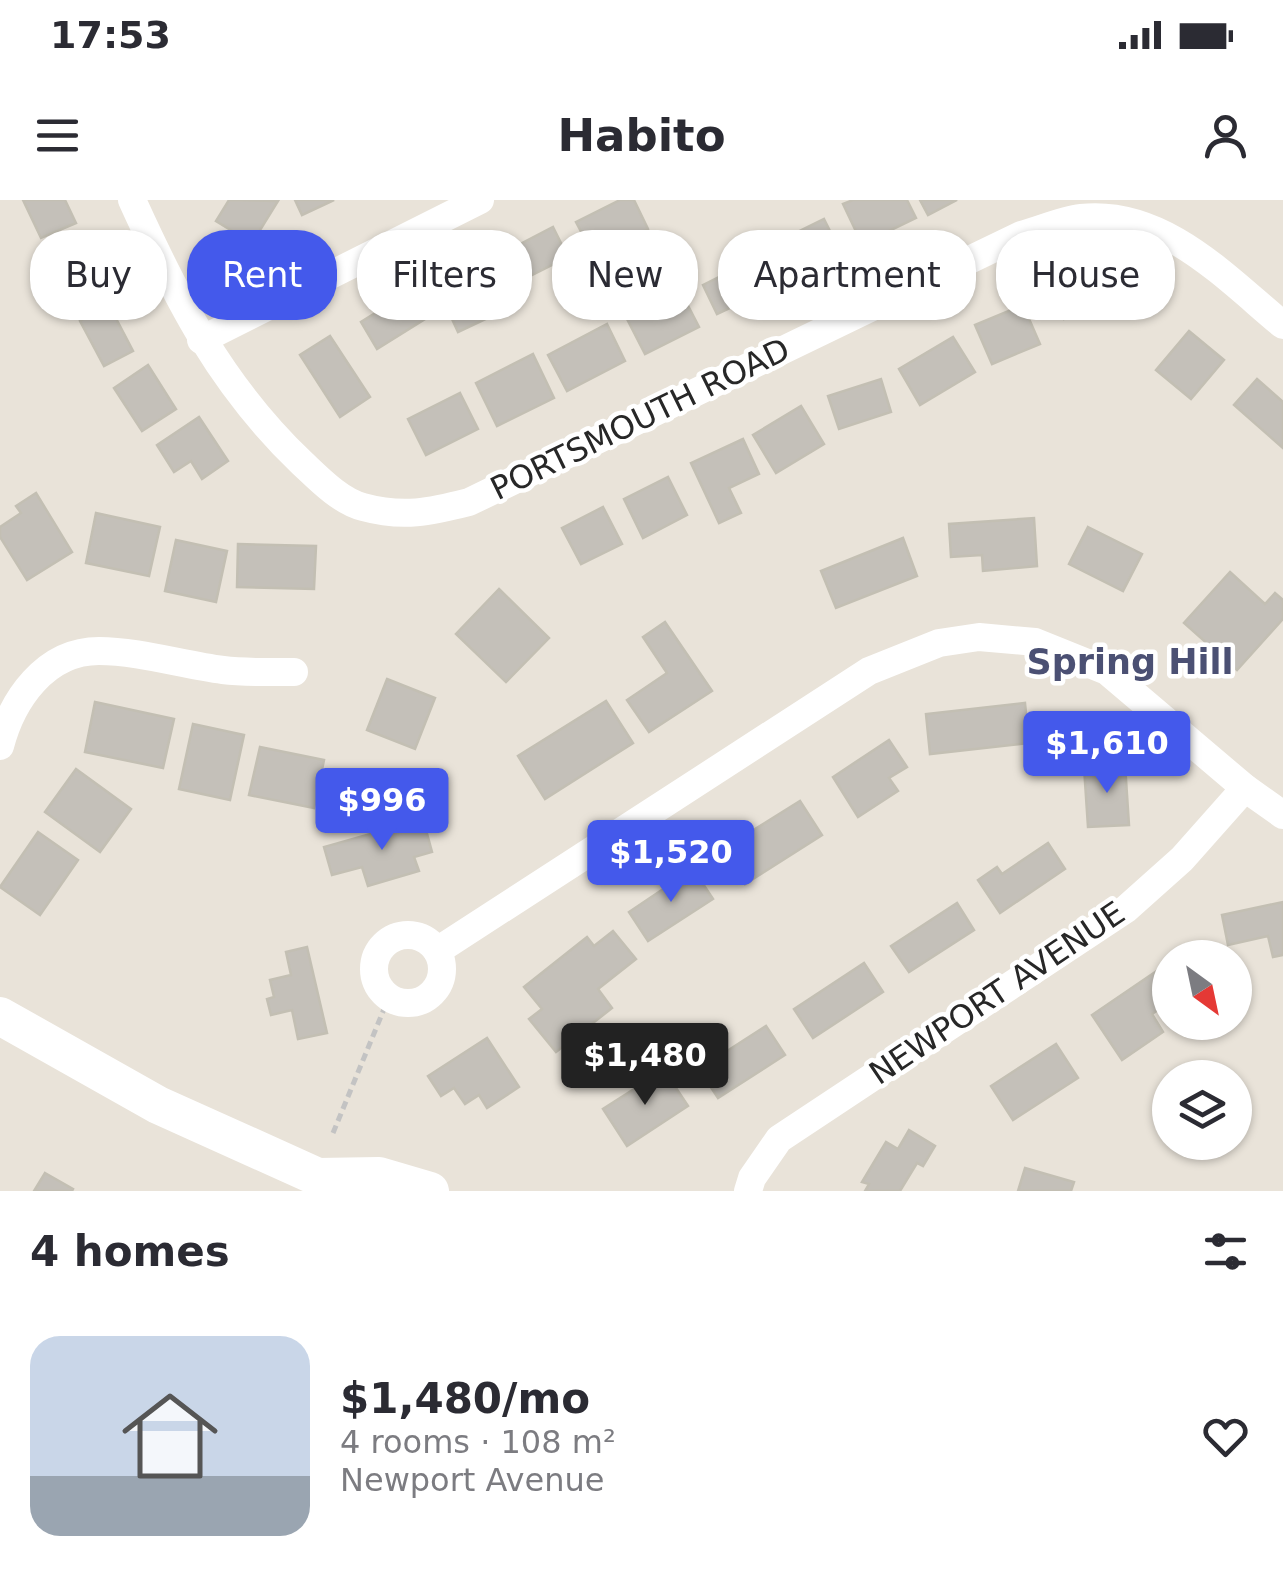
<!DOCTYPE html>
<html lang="en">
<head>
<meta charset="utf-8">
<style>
  body { margin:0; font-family:"DejaVu Sans",sans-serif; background:#f7f7f7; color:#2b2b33; height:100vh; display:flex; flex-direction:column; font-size:38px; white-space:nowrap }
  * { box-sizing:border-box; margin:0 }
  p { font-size:32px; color:#7c7c81 }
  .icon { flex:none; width:55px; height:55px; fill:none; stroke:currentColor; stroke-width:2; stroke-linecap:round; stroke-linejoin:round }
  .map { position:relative; height:991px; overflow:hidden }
  .panel { display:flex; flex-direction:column; background:#fff; flex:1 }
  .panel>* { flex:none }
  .guide { position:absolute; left:30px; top:30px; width:1225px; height:90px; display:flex; gap:20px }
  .needle { width:65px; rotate:147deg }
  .controls { position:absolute; left:1152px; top:740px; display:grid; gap:20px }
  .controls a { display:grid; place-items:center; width:100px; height:100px; border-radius:50%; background:#fff; box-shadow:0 2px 8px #0004; font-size:50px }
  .price { position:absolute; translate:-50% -85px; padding:0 22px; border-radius:10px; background:#4459eb; color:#fff; font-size:32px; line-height:65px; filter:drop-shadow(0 2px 5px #0008) }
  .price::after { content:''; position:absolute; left:50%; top:60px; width:30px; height:22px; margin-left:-15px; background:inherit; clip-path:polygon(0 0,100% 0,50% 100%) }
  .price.on { background:#222; color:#fff }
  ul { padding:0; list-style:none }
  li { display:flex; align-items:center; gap:30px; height:250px; padding:0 30px }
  li span { display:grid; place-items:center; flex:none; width:280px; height:200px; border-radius:30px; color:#555 }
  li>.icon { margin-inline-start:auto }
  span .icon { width:120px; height:120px; fill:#fffc; stroke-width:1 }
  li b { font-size:42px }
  h2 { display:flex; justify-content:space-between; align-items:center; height:120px; padding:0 30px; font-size:42px }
  .chip { padding:0 35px; border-radius:40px; background:#fff; box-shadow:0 2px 8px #0004; font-size:35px; line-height:90px }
  .chip.on { background:#4459eb; color:#fff }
  .status { display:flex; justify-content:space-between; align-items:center; height:70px; padding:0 50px; background:#fff; direction:ltr }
  .status svg { height:28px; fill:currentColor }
  header { display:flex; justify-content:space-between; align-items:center; height:130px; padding:0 30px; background:#fff; font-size:45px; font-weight:600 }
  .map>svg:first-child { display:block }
  .building { fill:#c4c0b9; stroke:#c3bfb3; stroke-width:2.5 }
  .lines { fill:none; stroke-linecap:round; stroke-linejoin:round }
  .path { stroke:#c3c3c3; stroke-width:5; stroke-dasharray:8 5; stroke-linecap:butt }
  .street { stroke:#fff; stroke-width:28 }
  .secondary { stroke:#fff; stroke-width:38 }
  .labels { text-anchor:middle; stroke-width:9; stroke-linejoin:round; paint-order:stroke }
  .street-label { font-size:32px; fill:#272727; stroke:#fff }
  .neighbourhood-label { font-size:35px; font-weight:bold; fill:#4b5073; stroke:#fff }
</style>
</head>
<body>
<div class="status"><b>17:53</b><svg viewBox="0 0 49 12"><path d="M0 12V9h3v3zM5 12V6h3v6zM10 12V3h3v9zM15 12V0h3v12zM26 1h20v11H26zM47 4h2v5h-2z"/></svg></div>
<header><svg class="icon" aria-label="menu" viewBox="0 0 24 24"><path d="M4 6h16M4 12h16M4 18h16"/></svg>Habito<svg class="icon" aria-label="person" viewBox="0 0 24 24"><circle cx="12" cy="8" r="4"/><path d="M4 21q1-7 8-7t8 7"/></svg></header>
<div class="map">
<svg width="1283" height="991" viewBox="0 0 1283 991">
  <rect width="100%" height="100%" fill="#e9e3d9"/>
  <g class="building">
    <path d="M23,0H65L76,23L41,38Z"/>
    <path d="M229,0L278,1L252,43L216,21Z"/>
    <path d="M295,0H334L302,15Z"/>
    <path d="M620,0H634L648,29L594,56L576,22Z"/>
    <path d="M853,0H907L916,18L862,44L843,4Z"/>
    <path d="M920,0H957L928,15Z"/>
    <path d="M824,19L843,57L786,85L767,47Z"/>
    <path d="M553,27L568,57L520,81L505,52Z"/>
    <path d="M80,45L102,93L72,108L50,59Z"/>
    <path d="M757,58L772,88L717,114L703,85Z"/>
    <path d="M485,63L507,109L458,132L437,86Z"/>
    <path d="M1106,68L1116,103L1064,119L1053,84Z"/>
    <path d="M417,87L433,114L377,149L361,122Z"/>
    <path d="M662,93L668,104L683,96L699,127L645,154L624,113Z"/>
    <path d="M109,105L133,151L104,166L80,121Z"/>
    <path d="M1023,105L1040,144L992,164L975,125Z"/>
    <path d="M607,124L625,161L567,191L548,155Z"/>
    <path d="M1189,131L1224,160L1191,199L1156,170Z"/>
    <path d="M330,136L370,197L340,217L300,155Z"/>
    <path d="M953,137L975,172L920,205L899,169Z"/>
    <path d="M533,154L554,198L497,226L476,183Z"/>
    <path d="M148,165L176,209L142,231L114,188Z"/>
    <path d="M881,179L891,212L839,229L828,196Z"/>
    <path d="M1257,179L1283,202V248L1234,205Z"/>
    <path d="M460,193L478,229L426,255L408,219Z"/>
    <path d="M801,206L824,244L776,273L753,235Z"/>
    <path d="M199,217L228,261L202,279L191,261L174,272L157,245Z"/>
    <path d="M743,239L759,274L729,288L741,313L719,323L691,263Z"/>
    <path d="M668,277L687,315L643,338L624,299Z"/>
    <path d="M36,293L72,352L27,380L0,337V327L21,313L16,306Z"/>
    <path d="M603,307L622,344L581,364L562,328Z"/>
    <path d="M96,313L160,327L149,376L86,363Z"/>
    <path d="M1034,318L1037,366L983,371L982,355L951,357L949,324Z"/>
    <path d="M1088,327L1142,354L1123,391L1069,364Z"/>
    <path d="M903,338L917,376L836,408L821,371Z"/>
    <path d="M176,340L227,351L216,402L165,391Z"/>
    <path d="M238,344L316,346L314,389L237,387Z"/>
    <path d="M1230,372L1265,404L1275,393L1283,400V419L1237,470L1184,423Z"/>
    <path d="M499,389L549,438L506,482L456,434Z"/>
    <path d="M665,422L712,491L649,532L627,500L667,473L643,437Z"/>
    <path d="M387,479L435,498L415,549L367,530Z"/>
    <path d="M606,501L633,543L545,599L518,556Z"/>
    <path d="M95,502L174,519L163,568L85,552Z"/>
    <path d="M1025,503L1029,543L930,554L926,514Z"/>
    <path d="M193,524L244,535L230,600L179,589Z"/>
    <path d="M889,540L907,567L889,578L898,591L858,617L833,577Z"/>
    <path d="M260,547L324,560L314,608L249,595Z"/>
    <path d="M1125,564L1129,625L1088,627L1084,567Z"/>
    <path d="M76,569L131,609L100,652L45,612Z"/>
    <path d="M800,601L822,635L745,684L723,649Z"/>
    <path d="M423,619L432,652L414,657L419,671L368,686L362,667L332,675L324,647Z"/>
    <path d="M38,632L78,660L40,715L0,687Z"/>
    <path d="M1048,643L1065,669L1000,713L978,680L997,667L1002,674Z"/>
    <path d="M693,669L713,699L648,741L629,712Z"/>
    <path d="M1283,702V755L1273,757L1268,736L1228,745L1222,715Z"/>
    <path d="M957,703L974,730L909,772L891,746Z"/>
    <path d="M613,731L636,759L598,789L612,808L556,852L529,819L542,809L524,787L587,737L594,746Z"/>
    <path d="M307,747L327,833L298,839L292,810L271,815L267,799L274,797L270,780L291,775L286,752Z"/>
    <path d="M864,763L883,792L813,838L794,809Z"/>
    <path d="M1164,766L1170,775V802L1152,814L1163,832L1122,860L1092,815Z"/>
    <path d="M766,826L785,855L718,898L699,869Z"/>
    <path d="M487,838L519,887L487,908L479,895L465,904L454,888L441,896L428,876Z"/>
    <path d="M1056,844L1078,878L1013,920L991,886Z"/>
    <path d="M664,870L688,906L627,946L603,909Z"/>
    <path d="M909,930L935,946L923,966L917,963L900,991H865L869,984L862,982L886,942L898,949Z"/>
    <path d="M1025,968L1074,982L1071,991H1018Z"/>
    <path d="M45,973L73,989L72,991H34Z"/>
  </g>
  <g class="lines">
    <path class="path" d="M333,933L389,797"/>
    <g class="street">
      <path d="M132,0C177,99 221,186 302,263C319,279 340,301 363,307C403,318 430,312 469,302L1021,35C1040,30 1062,20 1081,18C1163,9 1226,78 1283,125"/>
      <path d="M201,140L480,0"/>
      <path d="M0,546C12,500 45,451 99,451C138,451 184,465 223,470C246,473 271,472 294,472"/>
      <circle cx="408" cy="769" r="34"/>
      <path d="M437,751L869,471L939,443L979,437L1035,442L1107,471L1245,588L1283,615"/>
      <path d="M748,991L752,978L779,939L1126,709L1182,659L1245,588"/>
    </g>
    <g class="secondary">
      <path d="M0,816L158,905L318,977L337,991"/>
      <path d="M318,977L379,976L430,991"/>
    </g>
  </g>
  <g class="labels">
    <g class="street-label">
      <text transform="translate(640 219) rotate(-26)" y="11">PORTSMOUTH ROAD</text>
      <text transform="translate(997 793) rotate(-34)" y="11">NEWPORT AVENUE</text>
    </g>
    <g class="neighbourhood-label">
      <text x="1130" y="474">Spring Hill</text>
    </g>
  </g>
</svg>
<div class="controls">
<a><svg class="needle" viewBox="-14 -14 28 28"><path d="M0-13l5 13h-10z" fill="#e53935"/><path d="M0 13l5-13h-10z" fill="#7c7c81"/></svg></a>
<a><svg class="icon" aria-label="layers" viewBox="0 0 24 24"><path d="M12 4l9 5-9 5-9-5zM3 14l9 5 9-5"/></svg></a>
</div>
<b class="price" style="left:1107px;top:596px">$1,610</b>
<b class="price" style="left:382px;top:653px">$996</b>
<b class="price" style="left:671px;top:705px">$1,520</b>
<b class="price on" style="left:645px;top:908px">$1,480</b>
<div class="guide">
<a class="chip">Buy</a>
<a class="chip on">Rent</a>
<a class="chip">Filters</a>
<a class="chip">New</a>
<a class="chip">Apartment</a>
<a class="chip">House</a>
</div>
</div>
<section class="panel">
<h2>4 homes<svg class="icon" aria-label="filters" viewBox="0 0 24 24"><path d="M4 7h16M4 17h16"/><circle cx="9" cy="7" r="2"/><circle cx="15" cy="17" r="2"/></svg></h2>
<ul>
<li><span style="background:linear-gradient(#c9d6e8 70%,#9aa5b1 0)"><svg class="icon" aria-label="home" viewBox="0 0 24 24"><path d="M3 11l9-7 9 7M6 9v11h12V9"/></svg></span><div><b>$1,480/mo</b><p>4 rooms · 108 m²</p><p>Newport Avenue</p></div><svg class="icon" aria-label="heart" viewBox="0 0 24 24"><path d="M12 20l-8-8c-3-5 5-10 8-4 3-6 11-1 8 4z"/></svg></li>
</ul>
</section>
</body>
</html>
